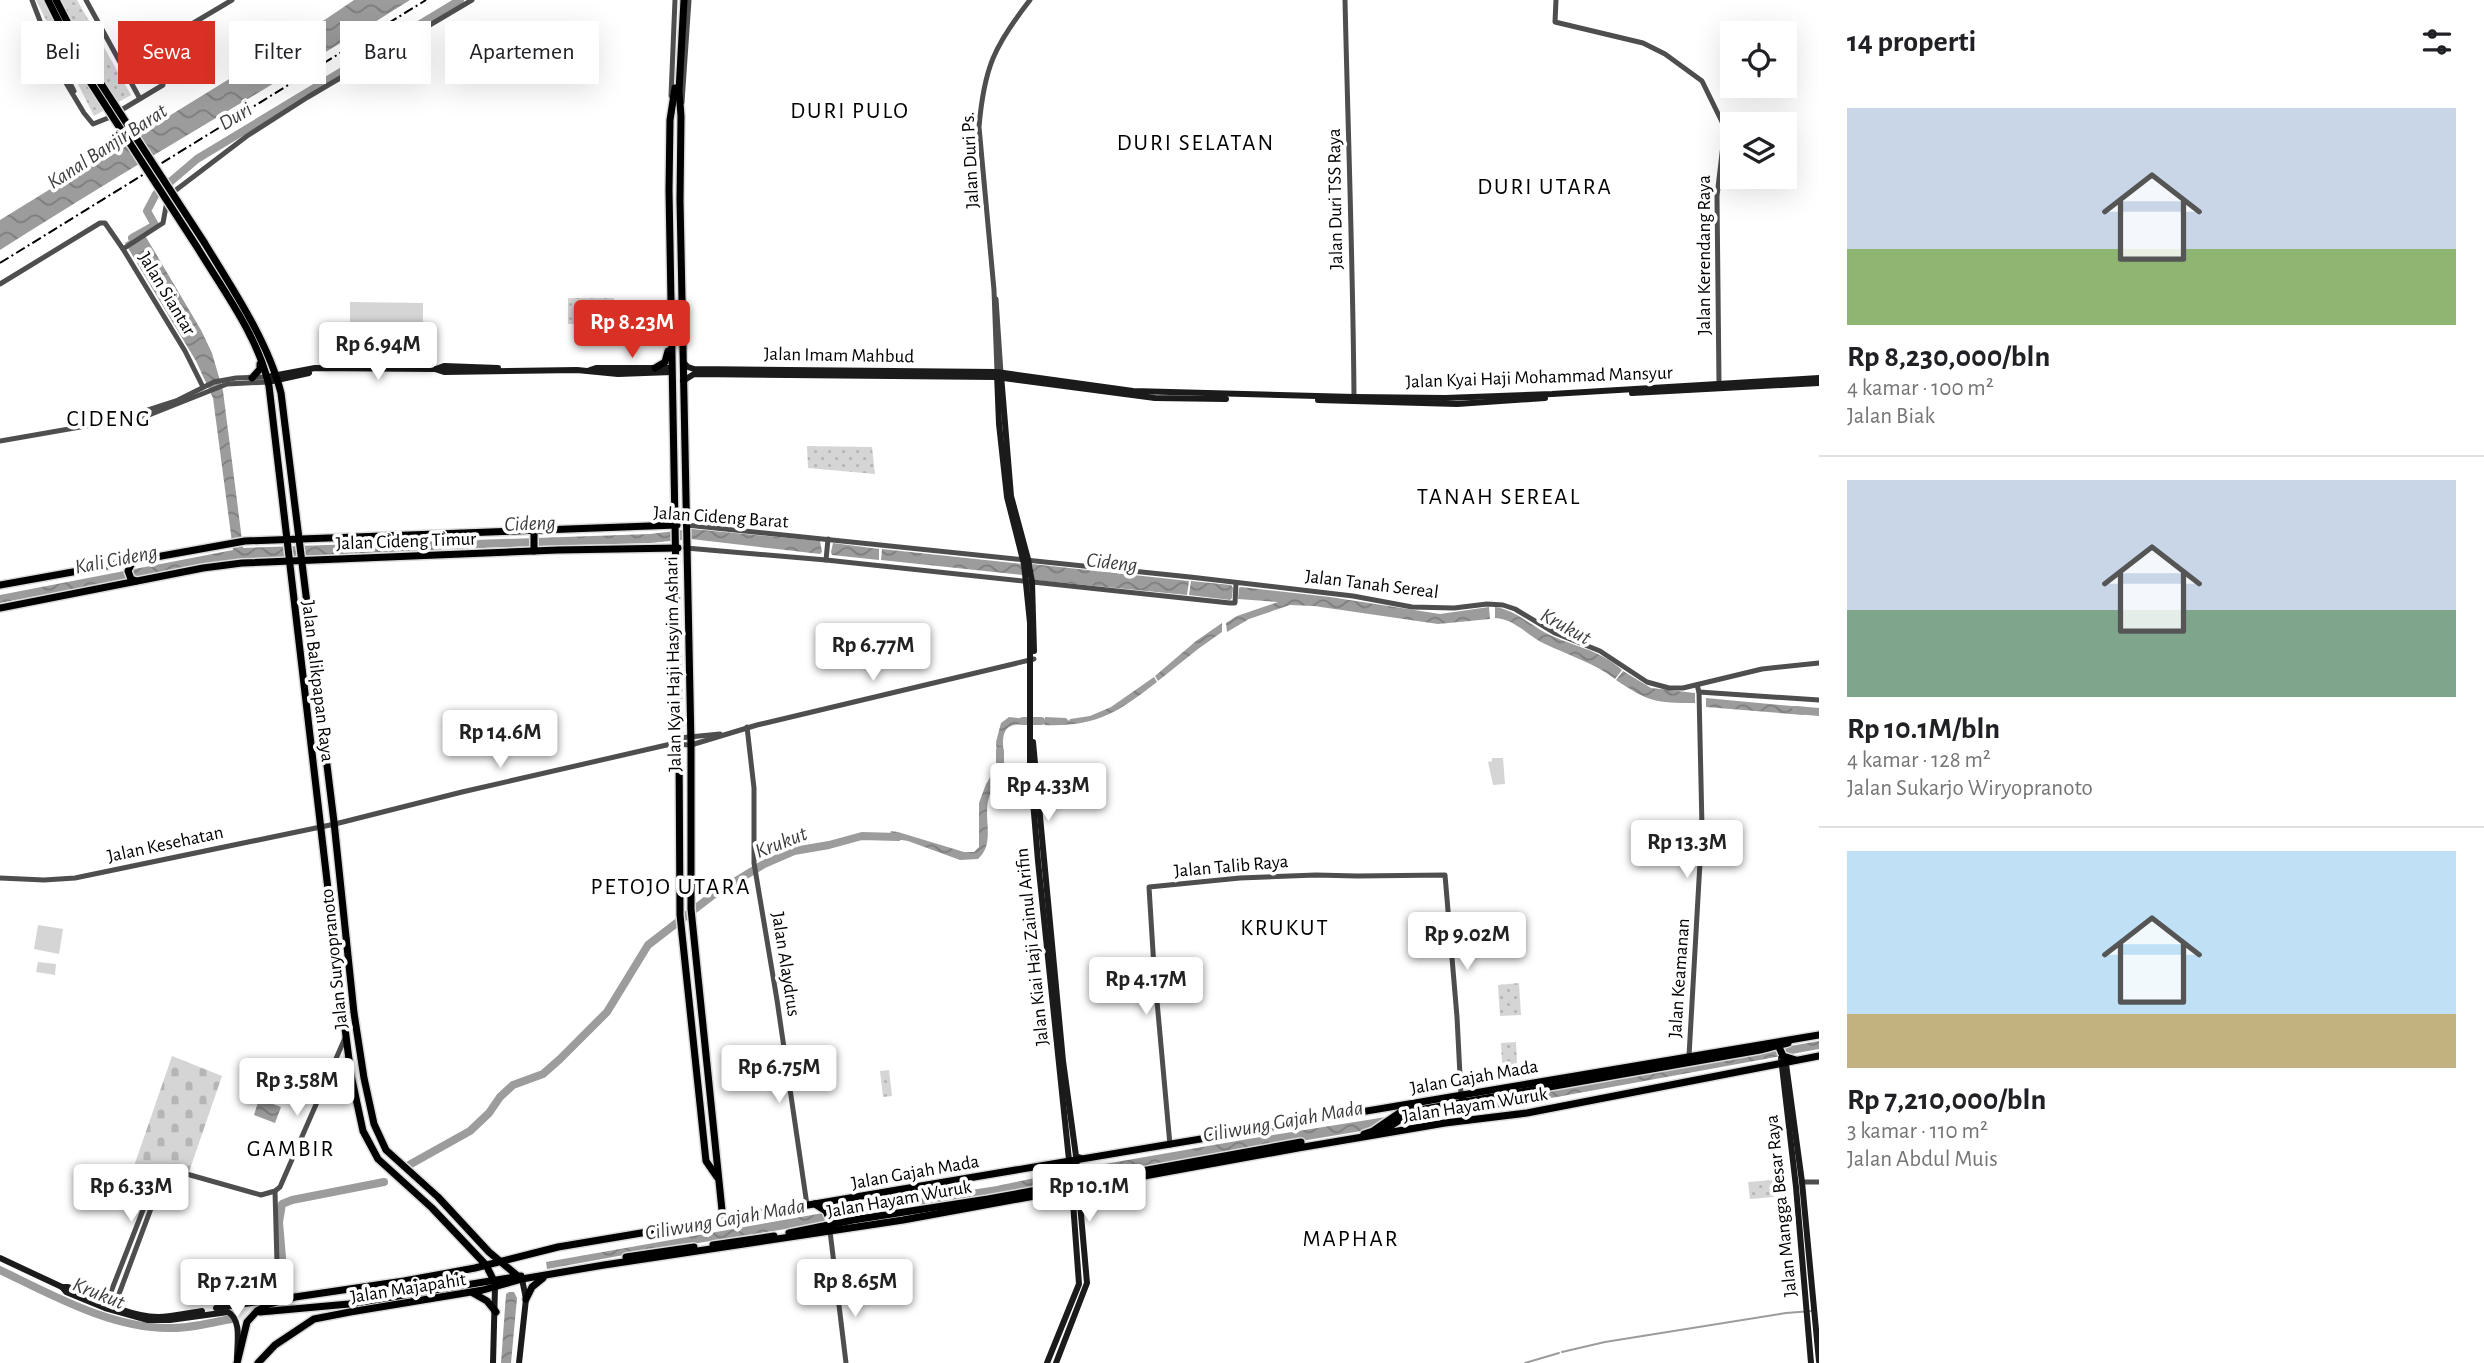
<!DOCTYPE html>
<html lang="id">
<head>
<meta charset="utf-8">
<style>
  body { margin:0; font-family:"Alegreya Sans",sans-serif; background:#f2f2f2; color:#202124; height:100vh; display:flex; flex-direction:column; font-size:26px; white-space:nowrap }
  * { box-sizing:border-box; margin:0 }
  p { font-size:23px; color:#757577 }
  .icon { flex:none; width:38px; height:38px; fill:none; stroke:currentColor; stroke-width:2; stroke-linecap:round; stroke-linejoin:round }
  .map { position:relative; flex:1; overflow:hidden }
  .drawer { display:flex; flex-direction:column; background:#fff; width:665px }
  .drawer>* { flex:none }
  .banner { position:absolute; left:21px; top:21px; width:665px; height:63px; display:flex; gap:14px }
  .controls { position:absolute; left:1720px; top:21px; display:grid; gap:14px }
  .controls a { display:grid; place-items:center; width:77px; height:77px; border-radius:0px; background:#fff; box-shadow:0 7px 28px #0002; font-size:35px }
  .price { position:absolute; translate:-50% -60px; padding:0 16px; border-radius:7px; background:#fff; color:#222; font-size:23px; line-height:46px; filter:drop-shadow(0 2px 4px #0008) }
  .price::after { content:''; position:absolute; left:50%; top:42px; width:21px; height:16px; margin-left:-10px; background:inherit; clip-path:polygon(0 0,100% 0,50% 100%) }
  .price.active { background:#d93025; color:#fff }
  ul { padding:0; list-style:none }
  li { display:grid; align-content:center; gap:14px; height:371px; padding:0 28px }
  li+li { border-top:2px solid #e0e0e0 }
  li span { display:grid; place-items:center; height:217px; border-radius:0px; color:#555 }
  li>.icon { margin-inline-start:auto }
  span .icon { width:126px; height:126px; fill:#fffc; stroke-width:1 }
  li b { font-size:30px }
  h2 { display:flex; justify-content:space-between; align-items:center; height:84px; padding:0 28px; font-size:30px }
  .chip { padding:0 24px; border-radius:0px; background:#fff; box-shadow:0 7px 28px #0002; font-size:24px; line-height:63px }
  .chip.active { background:#d93025; color:#fff }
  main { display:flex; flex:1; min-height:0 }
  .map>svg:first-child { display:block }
  .grass { fill:url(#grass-dots) }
  .cemetery { fill:url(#cemetery-stones) }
  .garden { fill:#d5d5d5 }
  .water { fill:url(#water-waves) }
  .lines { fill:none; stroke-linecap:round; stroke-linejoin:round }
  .stream { stroke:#9c9c9c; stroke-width:2 }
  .river { stroke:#9c9c9c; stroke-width:8 }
  .primary-casing { stroke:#dbdbdb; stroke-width:10 }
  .tertiary { stroke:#4e4e4e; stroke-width:5 }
  .secondary { stroke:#1b1b1b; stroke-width:6 }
  .primary { stroke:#000; stroke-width:7 }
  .rail { stroke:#000; stroke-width:2; stroke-dasharray:10 3.5 2 3.5; stroke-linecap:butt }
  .primary-bridge-casing { stroke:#dbdbdb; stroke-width:10; stroke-linecap:butt }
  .primary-bridge { stroke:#000; stroke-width:7 }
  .labels { text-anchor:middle; stroke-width:7; stroke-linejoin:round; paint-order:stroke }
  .street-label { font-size:19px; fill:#000; stroke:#fff }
  .water-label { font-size:21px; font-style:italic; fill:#3d3d3d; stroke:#fff }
  .quarter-label { font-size:23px; letter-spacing:2px; fill:#000; stroke:#fff }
</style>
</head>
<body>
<main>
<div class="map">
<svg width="1819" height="1363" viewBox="0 0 1819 1363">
  <defs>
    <pattern id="grass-dots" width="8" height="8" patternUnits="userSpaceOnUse" patternTransform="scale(1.75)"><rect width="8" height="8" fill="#d5d5d5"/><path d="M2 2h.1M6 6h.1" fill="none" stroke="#b5b5b5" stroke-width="1.8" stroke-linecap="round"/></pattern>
    <pattern id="cemetery-stones" width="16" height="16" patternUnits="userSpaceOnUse" patternTransform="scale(1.75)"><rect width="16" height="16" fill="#d5d5d5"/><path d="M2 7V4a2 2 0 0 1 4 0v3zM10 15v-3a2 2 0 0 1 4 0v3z" fill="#b5b5b5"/></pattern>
    <pattern id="water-waves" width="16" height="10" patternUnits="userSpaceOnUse" patternTransform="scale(1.75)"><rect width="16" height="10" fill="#9c9c9c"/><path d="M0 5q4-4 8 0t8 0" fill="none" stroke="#7d7d7d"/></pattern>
  </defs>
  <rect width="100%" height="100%" fill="#fff"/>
  <g class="grass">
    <path d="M36,0H77L131,95L94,116Z"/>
    <path d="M568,298H614L613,325L568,324Z"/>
    <path d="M807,446L872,447L875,474L808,468Z"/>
    <path d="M1519,983L1521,1015L1500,1016L1498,985Z"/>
    <path d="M1516,1042L1517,1062L1514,1067H1507L1502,1062L1501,1043Z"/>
    <path d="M889,1070L892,1096L883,1097L880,1071Z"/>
    <path d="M1773,1180L1774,1197L1750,1199L1748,1182Z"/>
  </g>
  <path class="cemetery" d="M172,1056L222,1076L189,1172L176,1167L155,1176L133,1169Z"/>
  <g class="garden">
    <path d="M350,302L423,303V348L350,347Z"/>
    <path d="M1492,758H1503L1505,784L1493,785L1488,762L1492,761Z"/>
    <path d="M38,925L63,929L59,954L34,949Z"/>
    <path d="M38,962L56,964L55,975L36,972Z"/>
  </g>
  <g class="water">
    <path d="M354,0H410C275,85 135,164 0,250V220L320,23Z"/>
    <path d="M143,232L201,330L212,353L223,391L243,548L650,534L692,529L820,541L822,552L820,554L691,539L650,543L473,548L237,559L0,603V595L233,550L213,398L196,361L125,243Z"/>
    <path d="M833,543L879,549V560L832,555L831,552Z"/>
    <path d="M882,549L1022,564L1023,575L881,560Z"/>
    <path d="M1032,564L1189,581L1187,595L1034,580Z"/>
    <path d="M1191,581L1231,585L1233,588L1232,598L1230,600L1189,595Z"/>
    <path d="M1241,587L1330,597L1440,614L1489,607L1490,619L1438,624L1314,606L1290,605L1249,619L1227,632L1226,623L1237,616L1278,602L1238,599L1239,588Z"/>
    <path d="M1495,607C1514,610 1527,622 1544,632C1570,646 1600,649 1622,670L1615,679C1594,663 1568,655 1545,644C1528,636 1515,619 1495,618Z"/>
    <path d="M1222,623V632L1198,649L1158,681L1155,676L1196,641Z"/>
    <path d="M1623,671L1651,688L1695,693V703C1655,703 1649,702 1616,680Z"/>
    <path d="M1154,677L1157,682C1117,713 1096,727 1044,725L1045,717L1066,718L1069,721L1070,719L1090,716L1111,707Z"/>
    <path d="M1706,698L1802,707L1804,715L1706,707Z"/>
    <path d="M1009,717L1026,719L1027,725C998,721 1003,740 1004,762L997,757L996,742L1001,723Z"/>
    <path d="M994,773L1000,776C995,783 990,792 988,801C984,821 995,844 978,859L960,860L908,841L889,838L891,831L898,832L964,852H974L979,847V803L986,784Z"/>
    <path d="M1819,1041V1049L1481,1111L1085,1177L999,1195L635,1253L547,1269L546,1262L829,1212L997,1186L1082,1168L1248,1139L1449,1107Z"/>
    <path d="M259,1099L281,1107L275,1123L254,1115Z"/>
    <path d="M509,1292H514L517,1298L511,1363H501L506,1294Z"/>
  </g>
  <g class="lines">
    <g class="stream">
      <path d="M1562,1352L1605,1342L1786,1313L1812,1311"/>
      <path d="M1525,1363L1559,1353"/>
    </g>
    <g class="river">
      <path d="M132,238L155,225L147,211L156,194L197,159L460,0"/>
      <path d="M1796,710L1819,712"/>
      <path d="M1023,721H1041"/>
      <path d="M992,782L1000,766V751"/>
      <path d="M409,1165L470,1131L489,1113L500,1097L513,1085L543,1074L560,1059L607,1012L648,945L713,895L764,864L794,851L829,845L862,836L898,837"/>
      <path d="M0,1270C52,1295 114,1330 173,1328C192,1328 213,1322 232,1319"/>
      <path d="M285,1293L279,1222L282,1204L292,1200L384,1182"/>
    </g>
    <g class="primary-casing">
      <g id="primary">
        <path d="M48,0L85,74"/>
        <path d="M56,0L92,70"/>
        <path d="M684,0L679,91L681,116L680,200L691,745V909L723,1220"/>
        <path d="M675,88L670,120L669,190L679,746L680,915L706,1161L717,1177"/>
        <path d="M204,242C232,288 268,341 281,393L334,822L354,1013L364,1078L374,1124L386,1150L438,1197L489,1252L519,1277"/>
        <path d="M197,247C223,290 258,336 269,386L337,966L351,1075L363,1131L378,1159L432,1208L486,1265L495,1283"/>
        <path d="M655,368L665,362L668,351"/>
        <path d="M252,378L260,369V364"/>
        <path d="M534,531V551"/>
        <path d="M133,561L128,571L131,579L136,581"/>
        <path d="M0,585L245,541L677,525"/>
        <path d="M0,608L203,568L242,563L558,550L678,548"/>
        <path d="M1779,1047L1783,1056L1796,1060"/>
        <path d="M1462,1097L1467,1120"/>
        <path d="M1380,1133L1413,1111L1760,1050L1788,1043"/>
        <path d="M1364,1134L1373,1131L1411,1105"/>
        <path d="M815,1204L826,1211L832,1225"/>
        <path d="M789,1233L853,1220L988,1199L1301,1142"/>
        <path d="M713,1245L774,1236"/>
        <path d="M626,1257L694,1247"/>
        <path d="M473,1293L487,1301L496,1312"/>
        <path d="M526,1299L532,1287L543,1278"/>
        <path d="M260,1312L349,1304L521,1276"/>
        <path d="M237,1363L247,1322L257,1311L269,1304L295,1297L404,1281L475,1268L558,1247L1819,1035"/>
        <path d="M258,1363L275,1345L314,1319L350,1312L483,1290L522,1279L604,1265L903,1220L1298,1148L1445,1123L1527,1113L1819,1056"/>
      </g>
    </g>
    <g class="tertiary">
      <path d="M32,0L60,73L84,113L93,124L108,118L163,85V80L148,50L232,0"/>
      <path d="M86,0L139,97"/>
      <path d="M1345,0C1348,132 1353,265 1354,397"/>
      <path d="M1556,0L1555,22L1643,43L1665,54L1702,81L1725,128L1717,196L1719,383"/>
      <path d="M56,60L60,63L74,91"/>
      <path d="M671,96L675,0"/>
      <path d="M682,102L689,0"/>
      <path d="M123,249L163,223L167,201L172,193L247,136L308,97L472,0"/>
      <path d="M0,284L100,223H105L123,249L185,351L203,387"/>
      <path d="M996,299L1001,373"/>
      <path d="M997,372L994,290L979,127C984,68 994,46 1030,0"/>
      <path d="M143,415L148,410L176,401L214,382L236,378L267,377"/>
      <path d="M0,441L149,415L227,384L268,382"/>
      <path d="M686,525L1190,577L1353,596L1412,607L1454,608L1487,604L1503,605L1515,609L1555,633L1600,651L1647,682L1669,688H1683L1762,669L1819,663"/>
      <path d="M686,548L826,560L1230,603H1235L1236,583"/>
      <path d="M826,560L828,539"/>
      <path d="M1699,692L1819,700"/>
      <path d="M747,727L754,788V863L777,1000L807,1205"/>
      <path d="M671,744L679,738L720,734"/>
      <path d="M0,878L44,880L75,878L335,824L462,792L671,744L691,745L757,725L1034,659"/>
      <path d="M1689,1056L1702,827L1699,692L1697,685"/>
      <path d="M1170,1145L1154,968L1149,887L1240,878L1316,875L1357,876L1445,875L1457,1017L1461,1095"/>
      <path d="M1802,1182H1819"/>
      <path d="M275,1191L278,1299"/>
      <path d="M830,1231L846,1363"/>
      <path d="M105,1307L154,1182L176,1171L261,1195L275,1191L280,1187L345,1038"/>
      <path d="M113,1310L162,1179"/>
    </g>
    <g class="secondary">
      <path d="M683,362L688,367L694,369L997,372L1133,391L1354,397L1445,398L1552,394L1819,378"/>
      <path d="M436,369L444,366L498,368"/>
      <path d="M590,370L596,368H672"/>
      <path d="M997,374L999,424L1007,497L1024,564L1030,623V765L1038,861L1072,1189L1079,1284L1047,1363"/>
      <path d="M1001,375L1011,496L1028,559L1032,582L1034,651"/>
      <path d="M267,377L315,368L435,369L444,372L577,370L618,374L672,372"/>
      <path d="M683,381L694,374L996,377L1155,398L1226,399"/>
      <path d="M268,382L309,373"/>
      <path d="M1632,393L1819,383"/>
      <path d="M1318,400L1457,404L1545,398"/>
      <path d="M1033,742L1063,1061L1076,1156L1081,1158"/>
      <path d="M1781,1058L1796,1187L1811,1363"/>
      <path d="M1786,1064L1802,1182L1819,1361"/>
      <path d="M0,1258L62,1287L66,1292L105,1308L148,1320H170L228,1312C242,1320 237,1343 237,1358"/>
      <path d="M62,1287H68C96,1299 127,1316 158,1317C172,1317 188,1313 202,1311"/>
      <path d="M216,1308L274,1300"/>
      <path d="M493,1363L495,1287"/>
      <path d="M519,1363L526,1299L522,1279"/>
      <path d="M1056,1363L1087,1283L1076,1158"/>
    </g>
    <use href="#primary" class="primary"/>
    <path class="rail" d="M0,263L426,0"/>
    <g class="primary-bridge-casing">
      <g id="primary-bridge">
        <path d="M92,70L204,242"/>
        <path d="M85,74L197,247"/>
      </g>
    </g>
    <use href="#primary-bridge" class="primary-bridge"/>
  </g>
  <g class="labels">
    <g class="street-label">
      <text transform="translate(969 160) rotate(-93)" y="7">Jalan Duri Ps.</text>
      <text transform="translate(1334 199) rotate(-91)" y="7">Jalan Duri TSS Raya</text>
      <text transform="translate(1703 255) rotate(-90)" y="7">Jalan Kerendang Raya</text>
      <text transform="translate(168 293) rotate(59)" y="7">Jalan Siantar</text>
      <text transform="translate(839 354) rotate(1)" y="7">Jalan Imam Mahbud</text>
      <text transform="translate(1539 376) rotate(-2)" y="7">Jalan Kyai Haji Mohammad Mansyur</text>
      <text transform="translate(721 516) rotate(4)" y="7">Jalan Cideng Barat</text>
      <text transform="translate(406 540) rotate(-2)" y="7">Jalan Cideng Timur</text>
      <text transform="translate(1372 583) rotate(7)" y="7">Jalan Tanah Sereal</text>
      <text transform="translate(672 664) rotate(-91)" y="7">Jalan Kyai Haji Hasyim Ashari</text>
      <text transform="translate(319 681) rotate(83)" y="7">Jalan Balikpapan Raya</text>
      <text transform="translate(165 843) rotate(-12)" y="7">Jalan Kesehatan</text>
      <text transform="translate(1231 865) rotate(-5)" y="7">Jalan Talib Raya</text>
      <text transform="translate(1031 947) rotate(-96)" y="7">Jalan Kiai Haji Zainul Arifin</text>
      <text transform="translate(333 959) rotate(-96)" y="7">Jalan Suryopranoto</text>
      <text transform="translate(787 964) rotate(81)" y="7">Jalan Alaydrus</text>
      <text transform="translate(1678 978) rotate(-86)" y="7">Jalan Keamanan</text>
      <text transform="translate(1474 1076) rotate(-10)" y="7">Jalan Gajah Mada</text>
      <text transform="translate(1475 1104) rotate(-9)" y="7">Jalan Hayam Wuruk</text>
      <text transform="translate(915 1171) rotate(-10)" y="7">Jalan Gajah Mada</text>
      <text transform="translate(899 1198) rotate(-10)" y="7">Jalan Hayam Wuruk</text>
      <text transform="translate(1780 1206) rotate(-96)" y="7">Jalan Mangga Besar Raya</text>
      <text transform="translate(408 1287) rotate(-9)" y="7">Jalan Majapahit</text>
    </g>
    <g class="water-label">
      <text transform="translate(235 116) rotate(-31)" y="7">Duri</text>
      <text transform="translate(107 146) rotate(-33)" y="7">Kanal Banjir Barat</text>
      <text transform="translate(530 523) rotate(-2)" y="7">Cideng</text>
      <text transform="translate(116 559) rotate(-11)" y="7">Kali Cideng</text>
      <text transform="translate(1112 562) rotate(6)" y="7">Cideng</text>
      <text transform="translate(1566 626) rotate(29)" y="7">Krukut</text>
      <text transform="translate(781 842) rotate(-21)" y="7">Krukut</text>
      <text transform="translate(1283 1121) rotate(-10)" y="7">Ciliwung Gajah Mada</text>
      <text transform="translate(725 1219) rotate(-10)" y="7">Ciliwung Gajah Mada</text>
      <text transform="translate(99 1293) rotate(22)" y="7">Krukut</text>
    </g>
    <g class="quarter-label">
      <text x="850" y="118">DURI PULO</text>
      <text x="1196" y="150">DURI SELATAN</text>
      <text x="1545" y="194">DURI UTARA</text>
      <text x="109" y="426">CIDENG</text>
      <text x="1499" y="504">TANAH SEREAL</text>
      <text x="671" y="894">PETOJO UTARA</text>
      <text x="1285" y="935">KRUKUT</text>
      <text x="291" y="1156">GAMBIR</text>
      <text x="1351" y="1246">MAPHAR</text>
    </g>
  </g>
</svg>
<div class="controls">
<a><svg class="icon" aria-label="locate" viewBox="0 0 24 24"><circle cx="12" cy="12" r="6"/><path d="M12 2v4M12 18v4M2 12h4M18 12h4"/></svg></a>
<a><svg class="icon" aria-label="layers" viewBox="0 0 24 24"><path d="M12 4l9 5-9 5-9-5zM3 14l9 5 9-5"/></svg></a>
</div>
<b class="price active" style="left:632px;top:360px">Rp 8.23M</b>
<b class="price" style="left:378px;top:382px">Rp 6.94M</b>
<b class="price" style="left:873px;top:683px">Rp 6.77M</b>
<b class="price" style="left:500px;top:770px">Rp 14.6M</b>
<b class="price" style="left:1048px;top:823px">Rp 4.33M</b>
<b class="price" style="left:1687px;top:880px">Rp 13.3M</b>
<b class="price" style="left:1467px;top:972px">Rp 9.02M</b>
<b class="price" style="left:1146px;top:1017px">Rp 4.17M</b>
<b class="price" style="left:779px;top:1105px">Rp 6.75M</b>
<b class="price" style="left:297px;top:1118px">Rp 3.58M</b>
<b class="price" style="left:131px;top:1224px">Rp 6.33M</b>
<b class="price" style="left:1089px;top:1224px">Rp 10.1M</b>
<b class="price" style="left:237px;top:1319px">Rp 7.21M</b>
<b class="price" style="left:855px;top:1319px">Rp 8.65M</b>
<div class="banner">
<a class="chip">Beli</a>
<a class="chip active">Sewa</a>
<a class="chip">Filter</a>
<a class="chip">Baru</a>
<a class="chip">Apartemen</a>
</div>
</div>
<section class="drawer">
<h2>14 properti<svg class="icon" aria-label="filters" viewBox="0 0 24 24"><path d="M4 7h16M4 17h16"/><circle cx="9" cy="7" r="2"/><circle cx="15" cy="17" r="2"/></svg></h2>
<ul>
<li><span style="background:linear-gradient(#c9d6e8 65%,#8fb573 0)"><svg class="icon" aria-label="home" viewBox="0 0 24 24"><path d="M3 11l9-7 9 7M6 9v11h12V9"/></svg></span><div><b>Rp 8,230,000/bln</b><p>4 kamar · 100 m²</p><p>Jalan Biak</p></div></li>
<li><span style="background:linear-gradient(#c9d6e8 60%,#7fa58c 0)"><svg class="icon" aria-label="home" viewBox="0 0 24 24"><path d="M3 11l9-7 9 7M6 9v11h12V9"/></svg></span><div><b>Rp 10.1M/bln</b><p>4 kamar · 128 m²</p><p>Jalan Sukarjo Wiryopranoto</p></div></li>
<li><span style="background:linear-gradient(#bfe0f5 75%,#c2b280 0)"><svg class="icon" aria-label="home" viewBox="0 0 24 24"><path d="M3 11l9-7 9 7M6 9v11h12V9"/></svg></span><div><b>Rp 7,210,000/bln</b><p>3 kamar · 110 m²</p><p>Jalan Abdul Muis</p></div></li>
</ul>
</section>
</main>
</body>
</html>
